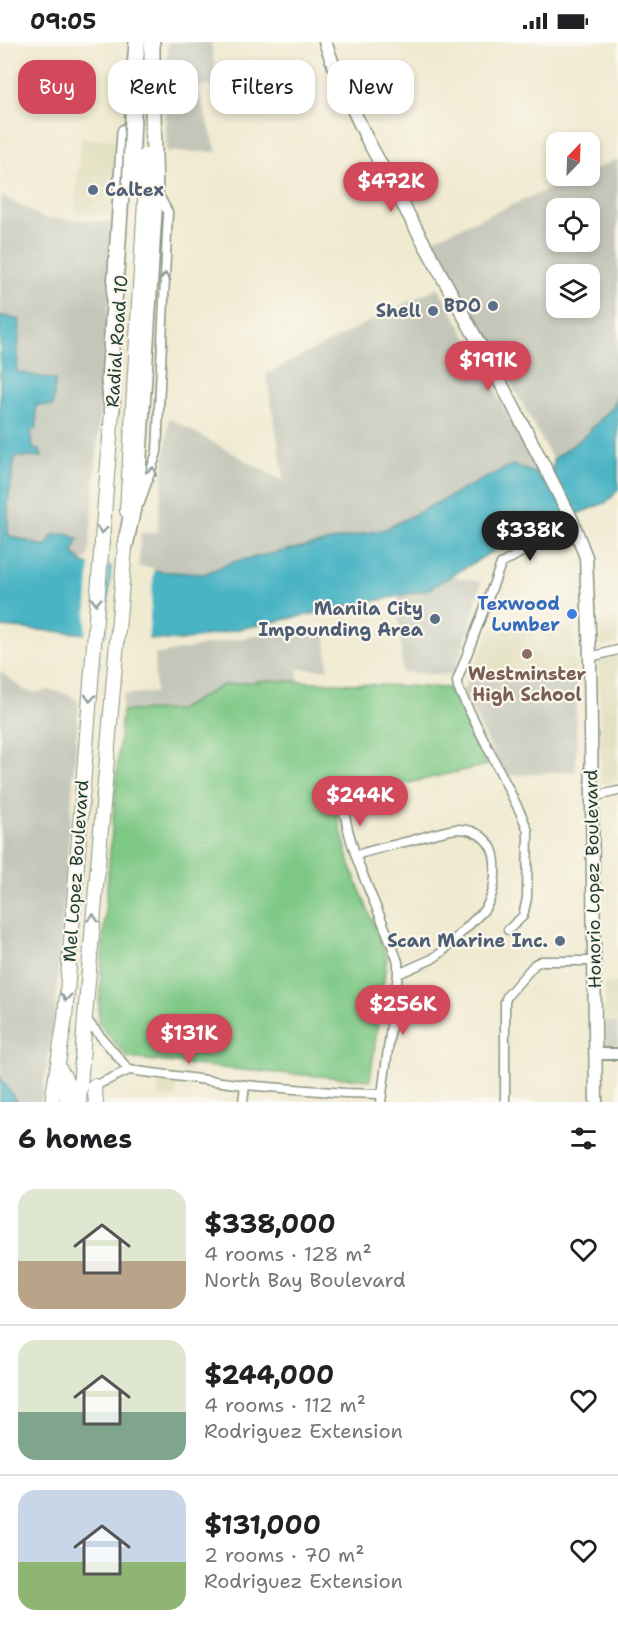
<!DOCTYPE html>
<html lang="en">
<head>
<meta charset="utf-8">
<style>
  body { margin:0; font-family:"Shantell Sans",sans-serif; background:#f2f2f2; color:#202124; height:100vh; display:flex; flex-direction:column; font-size:22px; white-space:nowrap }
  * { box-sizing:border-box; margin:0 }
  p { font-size:20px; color:#757577 }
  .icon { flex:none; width:33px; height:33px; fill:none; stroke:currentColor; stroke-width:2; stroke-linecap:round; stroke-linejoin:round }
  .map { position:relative; height:1060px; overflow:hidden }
  .side { display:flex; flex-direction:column; background:#fff; flex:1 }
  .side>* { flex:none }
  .banner { position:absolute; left:18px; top:18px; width:582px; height:54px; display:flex; gap:12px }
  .needle { width:39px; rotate:23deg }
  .buttons { position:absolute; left:546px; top:90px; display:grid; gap:12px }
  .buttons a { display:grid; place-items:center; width:54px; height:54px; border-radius:12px; background:#fff; box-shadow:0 3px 9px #0003; font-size:30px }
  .price { position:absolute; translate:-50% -51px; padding:0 14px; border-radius:21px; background:#d1495b; color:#fff; font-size:20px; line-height:39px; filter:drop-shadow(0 2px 3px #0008) }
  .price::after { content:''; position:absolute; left:50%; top:36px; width:18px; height:14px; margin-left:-9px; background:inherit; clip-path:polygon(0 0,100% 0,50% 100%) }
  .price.active { background:#222; color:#fff }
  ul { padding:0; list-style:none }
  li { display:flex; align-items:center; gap:18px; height:150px; padding:0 18px }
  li+li { border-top:2px solid #e0e0e0 }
  li span { display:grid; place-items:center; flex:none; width:168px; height:120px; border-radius:18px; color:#555 }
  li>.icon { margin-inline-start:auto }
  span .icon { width:72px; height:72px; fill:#fffc; stroke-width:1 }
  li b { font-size:26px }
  h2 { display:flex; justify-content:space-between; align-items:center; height:72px; padding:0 18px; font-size:26px }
  .tag { padding:0 21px; border-radius:18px; background:#fff; box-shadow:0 3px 9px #0003; font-size:21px; line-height:54px }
  .tag.active { background:#d1495b; color:#fff }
  .status { display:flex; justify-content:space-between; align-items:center; height:42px; padding:0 30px; background:#fff; direction:ltr }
  .status svg { height:16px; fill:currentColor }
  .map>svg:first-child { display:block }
  .built { fill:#dfddbb }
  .industrial { fill:#c3c6b9; fill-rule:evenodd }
  .green { fill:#7dc885; stroke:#4e825c; stroke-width:1.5 }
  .water { fill:#48b4c4; stroke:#34787c; stroke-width:1.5 }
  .pier { fill:#f0ead1 }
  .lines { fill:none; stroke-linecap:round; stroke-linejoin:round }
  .minor-casing { stroke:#889482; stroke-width:11 }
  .tertiary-casing { stroke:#889482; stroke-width:14 }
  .secondary-casing { stroke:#889482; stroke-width:15 }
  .trunk-casing { stroke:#889482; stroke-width:16 }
  .motorway-casing { stroke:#889482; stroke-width:18 }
  .minor { stroke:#fff; stroke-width:8 }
  .tertiary { stroke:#fff; stroke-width:10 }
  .secondary { stroke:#fff; stroke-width:12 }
  .trunk { stroke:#fff; stroke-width:14 }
  .motorway { stroke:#fff; stroke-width:15 }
  .motorway-bridge-casing { stroke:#889482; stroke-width:18; stroke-linecap:butt }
  .motorway-bridge { stroke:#fff; stroke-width:15 }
  .oneway { stroke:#8f9e9a }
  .service-dot { fill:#5c6f8a; stroke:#fbf7ec; stroke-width:2 }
  .shop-dot { fill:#3f7fe0; stroke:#fbf7ec; stroke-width:2 }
  .education-dot { fill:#8d6e63; stroke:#fbf7ec; stroke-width:2 }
  .labels { text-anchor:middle; stroke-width:4.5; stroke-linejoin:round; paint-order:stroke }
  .service-label { font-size:18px; font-weight:bold; fill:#4e5e75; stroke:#fbf7ec; text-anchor:end }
  .street-label { font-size:18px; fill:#1f3d34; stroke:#fbf7ec }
  .shop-label { font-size:18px; font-weight:bold; fill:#366cbe; stroke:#fbf7ec; text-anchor:end }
  .education-label { font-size:18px; font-weight:bold; fill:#785e54; stroke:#fbf7ec }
</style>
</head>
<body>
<div class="status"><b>09:05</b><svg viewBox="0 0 49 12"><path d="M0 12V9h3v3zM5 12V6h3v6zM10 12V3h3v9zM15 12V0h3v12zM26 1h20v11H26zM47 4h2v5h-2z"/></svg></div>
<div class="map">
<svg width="618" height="1060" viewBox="0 0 618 1060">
  <rect width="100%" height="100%" fill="#fbf7ec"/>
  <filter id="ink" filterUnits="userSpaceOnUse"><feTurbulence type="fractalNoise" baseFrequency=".0167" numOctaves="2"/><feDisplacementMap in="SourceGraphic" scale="12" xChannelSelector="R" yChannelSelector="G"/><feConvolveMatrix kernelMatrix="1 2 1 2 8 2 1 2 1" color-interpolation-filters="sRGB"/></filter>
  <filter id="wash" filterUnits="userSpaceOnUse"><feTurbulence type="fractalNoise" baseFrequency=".008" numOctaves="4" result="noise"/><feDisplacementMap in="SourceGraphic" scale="24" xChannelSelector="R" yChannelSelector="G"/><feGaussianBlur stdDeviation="1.35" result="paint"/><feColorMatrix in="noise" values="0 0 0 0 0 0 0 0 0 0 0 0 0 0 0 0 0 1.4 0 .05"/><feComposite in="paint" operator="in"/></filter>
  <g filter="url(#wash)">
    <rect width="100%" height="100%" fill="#f0ead1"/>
    <g class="built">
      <path d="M81,96L125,99L120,175L74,171Z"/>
      <path d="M618,577V601L599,605V581Z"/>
      <path d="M491,585L575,586L576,640L468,638Z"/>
      <path d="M618,614V738L601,742L599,618Z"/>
      <rect x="605" y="941" width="13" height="37"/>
      <path d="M159,1037L177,1039L176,1056L158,1055Z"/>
    </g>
    <g class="industrial">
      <path d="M168,0H211L218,43L165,47Z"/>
      <path d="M199,52L217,110H167L165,54Z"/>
      <path d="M618,117V351L613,365L582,396L553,418L468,263L433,197L579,134H590V129ZM556,166H590V200H556ZM556,232H590V266H556Z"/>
      <path d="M0,153L43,176L115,180L89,513L83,522L73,511L78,497L68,492L53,493L47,505L8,493V460L15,415L33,407L31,390L37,385L36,363L55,338L17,330L20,278L0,273Z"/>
      <path d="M438,245L464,291L539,433L514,423L509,424L386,487L232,520L204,532L138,528L141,491L157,490L169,376L283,439V430L266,332Z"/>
      <path d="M452,534L481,540L469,588L453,633L402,630L398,554L427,548Z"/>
      <path d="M295,586L326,591L328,627H298V639L269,638L223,643L179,668L122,669L123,652L155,651V613Z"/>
      <path d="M0,629L24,648L36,651L49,648L62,650L73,655L79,661L55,974L41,1060H17L0,1035Z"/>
      <path d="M468,638L576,640V729L504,734L463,649Z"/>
      <path d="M606,979L618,980V1003L606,1002Z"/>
    </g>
    <path class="green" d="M269,638L448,646L488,723L333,758L351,826L387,915L370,1038L252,1029L128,1016L98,981L105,870L122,669L178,668L223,643Z"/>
    <g class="water">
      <path d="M0,273L20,278L17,330L55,338L53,364L36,363L37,385L31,390L33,407L40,408L42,415H15L8,460V493L46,505L53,493L68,492L78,497L73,511L84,522L138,528L204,532L232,520L386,487L509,424L514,423L539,433L554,424L553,418L582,396L613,365L618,351V448L607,460L512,498L427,548L181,599L0,585Z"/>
      <path d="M0,1035L17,1060H0Z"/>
    </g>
    <g class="pier">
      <path d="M90,519L108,522L103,596L85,594Z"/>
      <path d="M112,522L154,526L148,598L106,595Z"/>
    </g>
  </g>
  <g filter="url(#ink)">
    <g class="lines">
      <g class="minor-casing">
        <g id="minor">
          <path d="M140,461L157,410L168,170L157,150"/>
          <path d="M590,615L618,608"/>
          <path d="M592,755L618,749"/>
          <path d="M343,761C350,817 380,867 398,920V932L381,1060"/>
          <path d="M356,813C375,807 394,803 413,798C427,794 444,788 458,787C478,787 494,800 495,820C496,837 494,854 484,868L442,910L432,917L398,932"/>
          <path d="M508,888L523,874L527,856L528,789L522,774L458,646L457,639L501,522L546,496L576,485"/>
          <path d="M85,976L129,1028"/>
          <path d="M92,1045L129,1028L245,1043L345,1051L382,1052"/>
          <path d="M243,1060L245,1043"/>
          <path d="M505,1060V960L507,954L535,922L541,919H594"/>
        </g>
      </g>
      <g class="tertiary-casing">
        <path id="tertiary" d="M595,1012H618"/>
      </g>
      <g class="secondary-casing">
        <path id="secondary" d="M325,0L339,38L367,97L511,360L571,476L586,515L590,615L596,1060"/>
      </g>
      <g class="trunk-casing">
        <g id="trunk">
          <path d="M127,469L146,141"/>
          <path d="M58,1024L67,1040V1060"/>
          <path d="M94,1044L96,1060"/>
          <path d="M52,1060L65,976L113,357"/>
          <path d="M79,1060L85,975L126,494"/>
        </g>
      </g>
      <g class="motorway-casing">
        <g id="motorway">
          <path d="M135,25L137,0"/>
          <path d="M152,27V0"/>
          <path d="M112,367L109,339L125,90"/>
          <path d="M125,504L137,447L155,154"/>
        </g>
      </g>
      <use href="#minor" class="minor"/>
      <use href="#tertiary" class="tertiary"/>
      <use href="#secondary" class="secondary"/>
      <use href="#trunk" class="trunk"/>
      <use href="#motorway" class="motorway"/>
      <g class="motorway-bridge-casing">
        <g id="motorway-bridge">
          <path d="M152,27L155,154"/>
          <path d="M130,149L135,25"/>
          <path d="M142,150L145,114"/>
        </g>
      </g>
      <use href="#motorway-bridge" class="motorway-bridge"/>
    </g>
    <defs><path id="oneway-chevron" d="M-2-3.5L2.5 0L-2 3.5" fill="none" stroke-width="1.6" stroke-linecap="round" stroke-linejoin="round" transform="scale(1.5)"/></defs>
    <g class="oneway">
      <use href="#oneway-chevron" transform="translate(165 235) rotate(-87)"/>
      <use href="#oneway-chevron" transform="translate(152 429) rotate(-71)"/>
      <use href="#oneway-chevron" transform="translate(102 488) rotate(95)"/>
      <use href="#oneway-chevron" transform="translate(96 559) rotate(94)"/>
      <use href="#oneway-chevron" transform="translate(90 656) rotate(94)"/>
      <use href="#oneway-chevron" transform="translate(93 876) rotate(-85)"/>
      <use href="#oneway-chevron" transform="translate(66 955) rotate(95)"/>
    </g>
  </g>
  <g class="service-dot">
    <circle cx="93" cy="148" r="6"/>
    <circle cx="493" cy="264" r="6"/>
    <circle cx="433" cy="269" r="6"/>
    <circle cx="435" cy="577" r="6"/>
    <circle cx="560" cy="899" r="6"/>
  </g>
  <circle class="shop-dot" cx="572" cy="572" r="6"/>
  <circle class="education-dot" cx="527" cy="612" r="6"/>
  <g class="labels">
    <g class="service-label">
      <text x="105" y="154" text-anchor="start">Caltex</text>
      <text x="481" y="270">BDO</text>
      <text x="421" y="275">Shell</text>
      <text x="423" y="573">Manila City<tspan x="423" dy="21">Impounding Area</tspan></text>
      <text x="548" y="905">Scan Marine Inc.</text>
    </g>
    <g class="street-label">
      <text transform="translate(117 299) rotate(-86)" y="6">Radial Road 10</text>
      <text transform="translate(76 829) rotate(-86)" y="6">Mel Lopez Boulevard</text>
      <text transform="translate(593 837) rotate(-91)" y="6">Honorio Lopez Boulevard</text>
    </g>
    <g class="shop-label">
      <text x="560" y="568">Texwood<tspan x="560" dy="21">Lumber</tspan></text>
    </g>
    <g class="education-label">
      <text x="527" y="638">Westminster<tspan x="527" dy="21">High School</tspan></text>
    </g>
  </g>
</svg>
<div class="buttons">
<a><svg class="needle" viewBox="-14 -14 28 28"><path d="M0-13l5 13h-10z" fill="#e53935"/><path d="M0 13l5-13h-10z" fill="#757577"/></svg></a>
<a><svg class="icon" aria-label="locate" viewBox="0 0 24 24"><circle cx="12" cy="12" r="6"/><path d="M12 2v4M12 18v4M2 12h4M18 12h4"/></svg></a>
<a><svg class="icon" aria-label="layers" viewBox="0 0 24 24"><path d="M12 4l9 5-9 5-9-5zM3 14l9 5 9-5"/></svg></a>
</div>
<b class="price" style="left:391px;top:171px">$472K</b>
<b class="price" style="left:488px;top:350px">$191K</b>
<b class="price active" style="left:530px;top:520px">$338K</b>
<b class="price" style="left:360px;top:785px">$244K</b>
<b class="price" style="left:403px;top:994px">$256K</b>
<b class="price" style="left:189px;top:1023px">$131K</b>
<div class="banner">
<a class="tag active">Buy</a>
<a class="tag">Rent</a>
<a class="tag">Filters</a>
<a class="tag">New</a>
</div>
</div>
<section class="side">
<h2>6 homes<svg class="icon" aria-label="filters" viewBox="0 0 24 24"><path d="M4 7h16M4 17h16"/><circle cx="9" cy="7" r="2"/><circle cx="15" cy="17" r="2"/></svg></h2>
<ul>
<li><span style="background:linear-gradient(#dfe7d0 60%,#b9a48a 0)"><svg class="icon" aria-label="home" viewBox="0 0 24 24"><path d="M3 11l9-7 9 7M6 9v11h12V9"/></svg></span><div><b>$338,000</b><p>4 rooms · 128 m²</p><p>North Bay Boulevard</p></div><svg class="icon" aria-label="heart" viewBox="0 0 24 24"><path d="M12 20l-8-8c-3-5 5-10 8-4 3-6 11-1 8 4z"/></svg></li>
<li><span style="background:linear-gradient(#dfe7d0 60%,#7fa58c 0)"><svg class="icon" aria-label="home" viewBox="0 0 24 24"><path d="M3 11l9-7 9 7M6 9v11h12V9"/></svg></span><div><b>$244,000</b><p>4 rooms · 112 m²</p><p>Rodriguez Extension</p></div><svg class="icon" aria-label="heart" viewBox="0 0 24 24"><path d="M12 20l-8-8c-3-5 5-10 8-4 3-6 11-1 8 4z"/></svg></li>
<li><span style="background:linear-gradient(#c9d6e8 60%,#8fb573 0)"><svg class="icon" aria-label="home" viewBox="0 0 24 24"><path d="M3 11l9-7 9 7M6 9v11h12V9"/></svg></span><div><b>$131,000</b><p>2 rooms · 70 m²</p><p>Rodriguez Extension</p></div><svg class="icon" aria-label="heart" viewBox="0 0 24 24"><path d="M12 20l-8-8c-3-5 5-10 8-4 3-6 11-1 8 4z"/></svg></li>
</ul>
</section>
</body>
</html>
